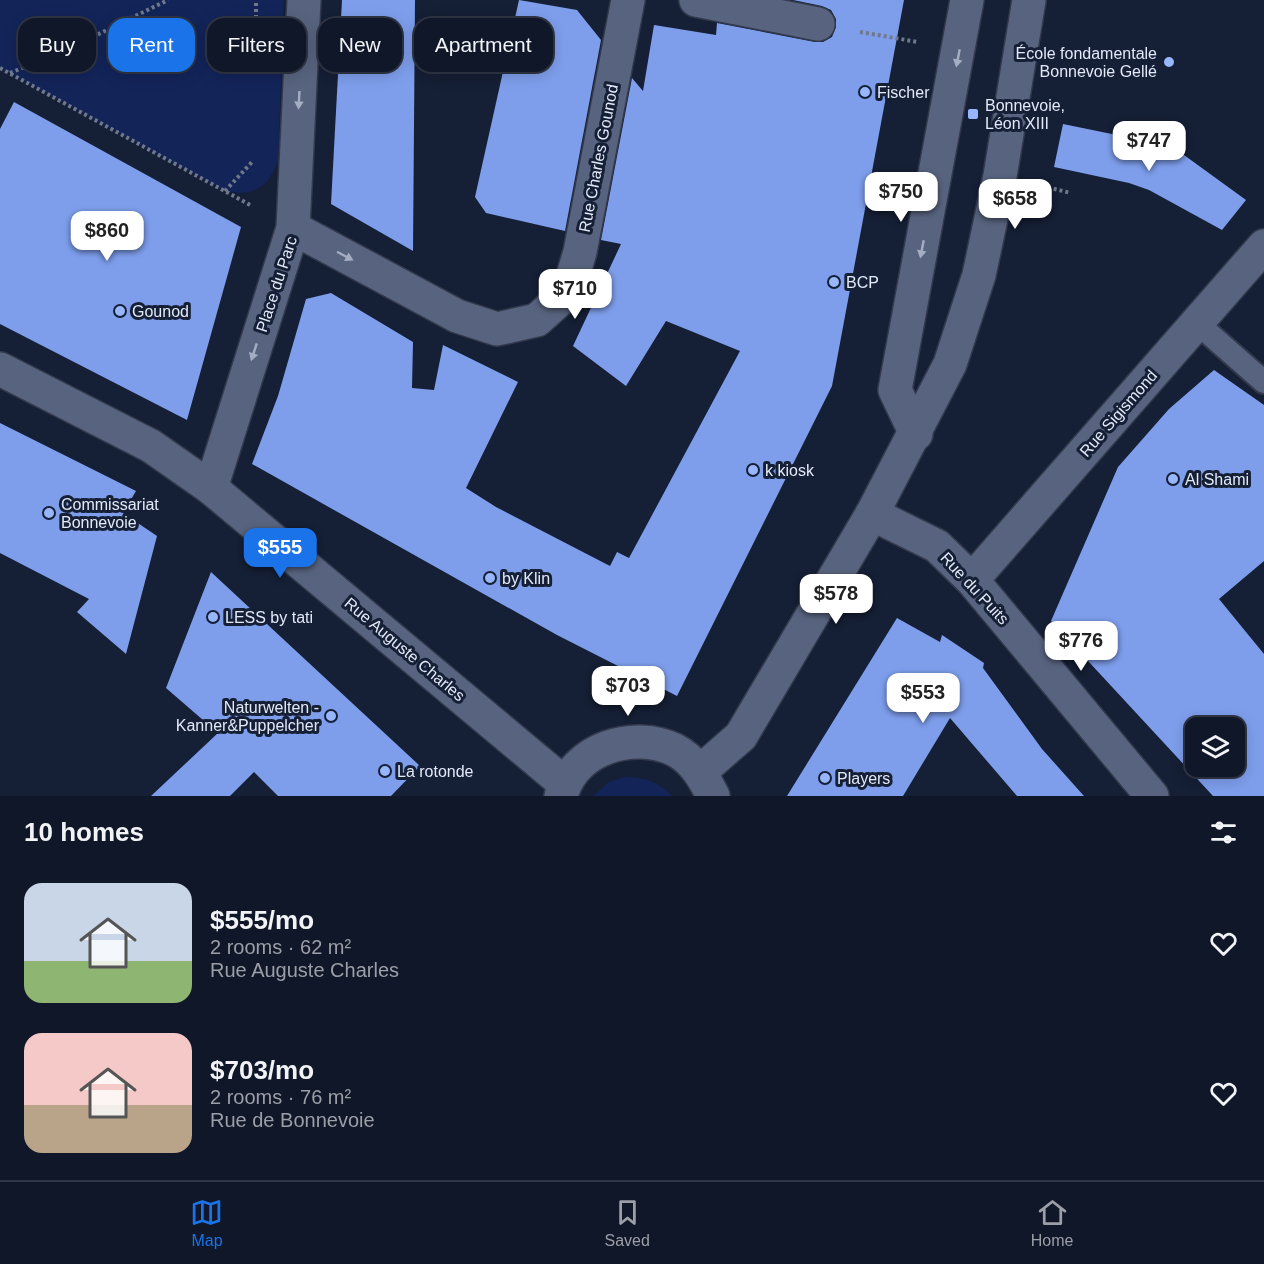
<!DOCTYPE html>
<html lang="en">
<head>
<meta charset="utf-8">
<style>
  body { margin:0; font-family:Arial,sans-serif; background:#192030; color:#f1f3f6; height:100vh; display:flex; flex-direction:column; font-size:22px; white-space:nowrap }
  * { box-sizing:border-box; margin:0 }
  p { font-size:20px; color:#9c9fa8 }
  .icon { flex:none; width:33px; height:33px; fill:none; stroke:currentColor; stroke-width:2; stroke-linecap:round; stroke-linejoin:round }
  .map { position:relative; height:796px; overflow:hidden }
  .drawer { display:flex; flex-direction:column; background:#101728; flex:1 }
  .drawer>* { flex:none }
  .top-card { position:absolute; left:18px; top:18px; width:600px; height:54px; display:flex; gap:12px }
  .fabs { position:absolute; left:1185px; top:717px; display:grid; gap:12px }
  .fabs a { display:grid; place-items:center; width:60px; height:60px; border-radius:12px; background:#101728; box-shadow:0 3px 15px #0003,0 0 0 2px #303645; font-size:30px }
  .price { position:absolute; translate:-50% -51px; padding:0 14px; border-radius:12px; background:#fff; color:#222; font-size:20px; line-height:39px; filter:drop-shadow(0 2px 3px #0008) }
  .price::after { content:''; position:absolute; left:50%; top:36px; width:18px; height:14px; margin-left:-9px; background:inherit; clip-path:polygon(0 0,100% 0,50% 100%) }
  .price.active { background:#1a73e8; color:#fff }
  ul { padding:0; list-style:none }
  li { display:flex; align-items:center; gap:18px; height:150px; padding:0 24px }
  li span { display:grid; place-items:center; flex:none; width:168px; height:120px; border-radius:18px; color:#555 }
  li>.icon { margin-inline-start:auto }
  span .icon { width:72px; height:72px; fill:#fffc; stroke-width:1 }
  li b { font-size:26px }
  h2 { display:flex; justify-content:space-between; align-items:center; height:72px; padding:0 24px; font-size:26px }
  .tag { padding:0 21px; border-radius:18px; background:#101728; box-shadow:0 3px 15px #0003,0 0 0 2px #303645; font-size:21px; line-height:54px }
  .tag.active { background:#1a73e8; color:#fff }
  .tab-bar { display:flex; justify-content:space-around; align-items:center; height:84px; border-top:2px solid #303645; background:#101728; font-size:16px; color:#9c9fa8 }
  .tab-bar a { display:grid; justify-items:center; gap:3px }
  .tab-bar .active { color:#1a73e8 }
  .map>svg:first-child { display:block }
  .green { fill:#132459 }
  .building { fill:#7e9eec; fill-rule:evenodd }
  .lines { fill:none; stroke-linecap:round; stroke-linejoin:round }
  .lane-casing { stroke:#343a4d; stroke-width:26 }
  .street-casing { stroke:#343a4d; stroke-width:36 }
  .secondary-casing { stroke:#343a4d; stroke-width:36 }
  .path { stroke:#70798c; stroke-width:4; stroke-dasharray:3 3; stroke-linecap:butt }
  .lane { stroke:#58647f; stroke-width:22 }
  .street { stroke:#58647f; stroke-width:33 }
  .secondary { stroke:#58647f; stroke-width:33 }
  .oneway { fill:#a4adc2 }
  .poi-dot { fill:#97b6fd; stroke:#151f35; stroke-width:2 }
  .labels { text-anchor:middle; stroke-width:6; stroke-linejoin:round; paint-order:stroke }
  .poi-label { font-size:16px; fill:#e2e9f9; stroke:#151f35; text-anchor:start }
  .street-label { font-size:16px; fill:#e2e9f9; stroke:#151f35 }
</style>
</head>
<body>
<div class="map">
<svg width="1264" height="796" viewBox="0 0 1264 796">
  <rect width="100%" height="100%" fill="#151f35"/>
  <g class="green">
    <path d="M0,0H284L278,161C268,188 253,197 225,191L0,68Z"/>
    <path d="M625,777C644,777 659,782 672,796H593L609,782Z"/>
  </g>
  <g class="building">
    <path d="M342,0H415L413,251L331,204Z"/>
    <path d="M519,0L577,10L601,40L565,231L486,213L475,197Z"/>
    <path d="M793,0H904L832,386L677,696L557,635L252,464L278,396L306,299L331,293L413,342L412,388L434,390L443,345L518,382L466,488L496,507L610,566L617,552L629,558L740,351L666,321L626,386L573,346L621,244L601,240L632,78L643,91L654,25L716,35L717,23L815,42H823L832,37L836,27V19L831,10L822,6Z"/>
    <path d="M14,102L241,227L187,420L0,324V129Z"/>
    <path d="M1063,124L1151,142L1184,155L1246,200L1222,230L1149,190L1129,183L1054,167Z"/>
    <path d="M1214,370L1264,405V561L1219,599L1264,654V796H1213L1051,621L1118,467L1169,409ZM1196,728H1234V766H1196Z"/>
    <path d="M0,423L136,491L123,513L157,536L126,654L77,612L89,599L0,553Z"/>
    <path d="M211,572L420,766L391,796H278L254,772L230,796H151L218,733L166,688Z"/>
    <path d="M897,618L940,642L942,635L984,663L983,668L1042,749L1084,796H1017L950,718L903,796H787Z"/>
  </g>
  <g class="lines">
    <g class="lane-casing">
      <path id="lane" d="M1197,323L1264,382"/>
    </g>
    <g class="street-casing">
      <g id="street">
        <path d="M696,0L818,24"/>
        <path d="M293,228L457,316L497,329L537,320L568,292L580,252L628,0"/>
        <path d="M916,434L895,390L967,0"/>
        <path d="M211,488L293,228L304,0"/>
        <path d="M872,514L937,546L972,580L1152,796"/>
        <path d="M972,580L1264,246"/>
      </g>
    </g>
    <g class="secondary-casing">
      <g id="secondary">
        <path d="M0,369L151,446L211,488L564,783"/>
        <path d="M701,771L741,736L872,514L950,364L979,275L1000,176L1029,0"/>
        <path d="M561,796C574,748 633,730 675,750C694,760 704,778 713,796"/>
      </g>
    </g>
    <g class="path">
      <path d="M860,32L918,42"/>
      <path d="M256,48V0"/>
      <path d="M0,68L252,206"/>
      <path d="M10,73L64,51L168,0"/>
      <path d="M1042,186L1071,193"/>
      <path d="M225,191L253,161"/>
    </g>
    <use href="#lane" class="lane"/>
    <use href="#street" class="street"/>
    <use href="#secondary" class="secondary"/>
  </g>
  <defs><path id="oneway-solid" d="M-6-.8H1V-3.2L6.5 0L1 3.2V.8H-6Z" transform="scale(1.5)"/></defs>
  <g class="oneway">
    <use href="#oneway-solid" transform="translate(958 58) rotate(101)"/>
    <use href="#oneway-solid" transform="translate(299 100) rotate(93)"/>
    <use href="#oneway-solid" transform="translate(922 249) rotate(101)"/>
    <use href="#oneway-solid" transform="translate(345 256) rotate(28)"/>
    <use href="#oneway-solid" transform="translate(254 352) rotate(108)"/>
  </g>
  <g class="poi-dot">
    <circle cx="1169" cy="62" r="6"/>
    <circle cx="865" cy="92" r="6"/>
    <rect x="967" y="108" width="12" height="12" rx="3"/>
    <circle cx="834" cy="282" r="6"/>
    <circle cx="120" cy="311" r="6"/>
    <circle cx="753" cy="470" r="6"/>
    <circle cx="1173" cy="479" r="6"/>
    <circle cx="49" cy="513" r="6"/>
    <circle cx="490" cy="578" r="6"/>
    <circle cx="213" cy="617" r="6"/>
    <circle cx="331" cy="716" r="6"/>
    <circle cx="385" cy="771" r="6"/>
    <circle cx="825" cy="778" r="6"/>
  </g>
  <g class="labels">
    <g class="poi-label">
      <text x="1157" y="59" text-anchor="end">École fondamentale<tspan x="1157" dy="18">Bonnevoie Gellé</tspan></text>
      <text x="877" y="98">Fischer</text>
      <text x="985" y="111">Bonnevoie,<tspan x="985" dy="18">Léon XIII</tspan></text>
      <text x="846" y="288">BCP</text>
      <text x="132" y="317">Gounod</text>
      <text x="765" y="476">k kiosk</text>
      <text x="1185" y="485">Al Shami</text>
      <text x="61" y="510">Commissariat<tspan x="61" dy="18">Bonnevoie</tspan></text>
      <text x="502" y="584">by Klin</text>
      <text x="225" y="623">LESS by tati</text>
      <text x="319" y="713" text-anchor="end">Naturwelten -<tspan x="319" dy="18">Kanner&amp;Puppelcher</tspan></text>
      <text x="397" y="777">La rotonde</text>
      <text x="837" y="784">Players</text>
    </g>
    <g class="street-label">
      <text transform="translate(598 158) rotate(-79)" y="6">Rue Charles Gounod</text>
      <text transform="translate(276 284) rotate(-72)" y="6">Place du Parc</text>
      <text transform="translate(1118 413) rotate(-49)" y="6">Rue Sigismond</text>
      <text transform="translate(975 588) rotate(47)" y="6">Rue du Puits</text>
      <text transform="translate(405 649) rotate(40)" y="6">Rue Auguste Charles</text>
    </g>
  </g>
</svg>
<div class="fabs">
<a><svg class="icon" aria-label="layers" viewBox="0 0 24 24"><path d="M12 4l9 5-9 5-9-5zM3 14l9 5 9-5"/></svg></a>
</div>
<b class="price" style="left:1149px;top:172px">$747</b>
<b class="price" style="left:901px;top:223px">$750</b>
<b class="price" style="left:1015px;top:230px">$658</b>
<b class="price" style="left:107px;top:262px">$860</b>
<b class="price" style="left:575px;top:320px">$710</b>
<b class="price active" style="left:280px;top:579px">$555</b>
<b class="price" style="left:836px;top:625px">$578</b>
<b class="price" style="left:1081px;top:672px">$776</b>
<b class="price" style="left:628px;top:717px">$703</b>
<b class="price" style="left:923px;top:724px">$553</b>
<div class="top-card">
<a class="tag">Buy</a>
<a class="tag active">Rent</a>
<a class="tag">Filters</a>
<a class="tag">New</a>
<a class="tag">Apartment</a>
</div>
</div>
<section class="drawer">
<h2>10 homes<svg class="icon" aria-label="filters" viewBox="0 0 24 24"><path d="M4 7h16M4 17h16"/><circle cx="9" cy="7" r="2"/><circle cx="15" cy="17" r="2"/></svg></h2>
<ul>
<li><span style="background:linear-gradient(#c9d6e8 65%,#8fb573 0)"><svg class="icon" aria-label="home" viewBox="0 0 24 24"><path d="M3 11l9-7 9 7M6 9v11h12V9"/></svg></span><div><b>$555/mo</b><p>2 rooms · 62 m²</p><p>Rue Auguste Charles</p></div><svg class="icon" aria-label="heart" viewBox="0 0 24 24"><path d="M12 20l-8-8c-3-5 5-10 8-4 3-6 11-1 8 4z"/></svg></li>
<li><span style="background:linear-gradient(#f6c9c9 60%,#b9a48a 0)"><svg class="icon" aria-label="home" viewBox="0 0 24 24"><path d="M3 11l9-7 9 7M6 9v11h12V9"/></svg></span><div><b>$703/mo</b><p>2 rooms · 76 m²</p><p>Rue de Bonnevoie</p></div><svg class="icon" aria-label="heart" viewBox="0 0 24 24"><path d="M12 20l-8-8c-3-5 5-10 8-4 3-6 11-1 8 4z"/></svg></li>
</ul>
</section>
<nav class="tab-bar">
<a class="active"><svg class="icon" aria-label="map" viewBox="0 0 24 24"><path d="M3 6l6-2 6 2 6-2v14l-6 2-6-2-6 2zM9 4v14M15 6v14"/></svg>Map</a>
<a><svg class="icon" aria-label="saved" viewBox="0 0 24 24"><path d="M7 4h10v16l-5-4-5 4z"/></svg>Saved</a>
<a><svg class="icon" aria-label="home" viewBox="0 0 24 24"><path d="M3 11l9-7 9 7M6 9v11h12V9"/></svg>Home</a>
</nav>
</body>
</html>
